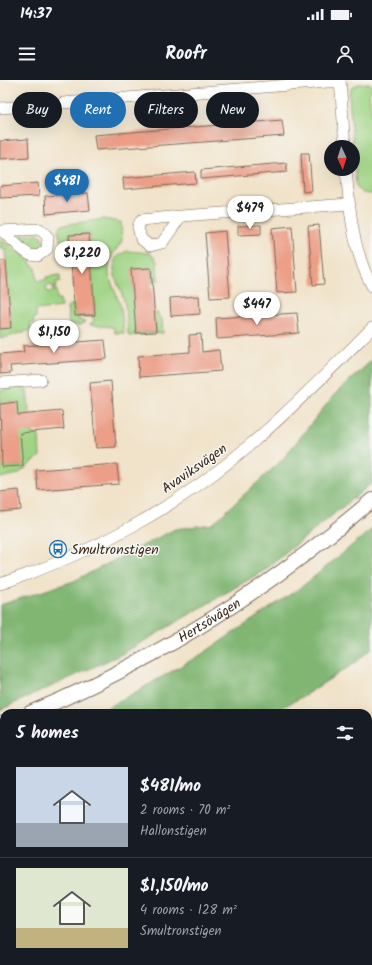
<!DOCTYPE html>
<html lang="en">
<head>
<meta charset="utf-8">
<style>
  body { margin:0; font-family:Kalam,sans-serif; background:#242831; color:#f1f3f6; height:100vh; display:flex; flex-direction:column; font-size:15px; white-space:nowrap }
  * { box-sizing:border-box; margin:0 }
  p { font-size:13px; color:#9ea1a6 }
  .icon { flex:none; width:22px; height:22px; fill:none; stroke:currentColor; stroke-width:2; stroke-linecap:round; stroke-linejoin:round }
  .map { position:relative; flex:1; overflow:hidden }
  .panel { position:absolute; left:0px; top:629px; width:372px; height:256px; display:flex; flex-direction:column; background:#171b24; border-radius:12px 12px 0 0; box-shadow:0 4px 16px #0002 }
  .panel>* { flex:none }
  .top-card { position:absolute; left:12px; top:12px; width:348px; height:36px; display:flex; gap:8px }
  .needle { width:26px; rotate:176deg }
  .tools { position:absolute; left:324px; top:60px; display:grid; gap:8px }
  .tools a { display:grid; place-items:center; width:36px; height:36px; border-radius:50%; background:#171b24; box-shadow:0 4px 16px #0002; font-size:20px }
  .price { position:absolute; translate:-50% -34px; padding:0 9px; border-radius:14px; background:#fff; color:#222; font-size:13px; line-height:26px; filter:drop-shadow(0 1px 2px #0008) }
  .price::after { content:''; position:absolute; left:50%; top:24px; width:12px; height:9px; margin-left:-6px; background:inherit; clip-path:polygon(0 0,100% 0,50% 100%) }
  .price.selected { background:#1f6fb2; color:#fff }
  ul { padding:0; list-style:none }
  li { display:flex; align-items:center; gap:12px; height:100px; padding:0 16px }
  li+li { border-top:1px solid #363941 }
  li span { display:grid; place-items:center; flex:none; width:112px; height:80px; border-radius:0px; color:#555 }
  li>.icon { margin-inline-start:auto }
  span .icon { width:48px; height:48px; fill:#fffc; stroke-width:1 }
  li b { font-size:17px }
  h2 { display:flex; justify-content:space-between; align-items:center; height:48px; padding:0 16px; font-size:17px }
  .chip { padding:0 14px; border-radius:18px; background:#171b24; box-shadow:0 4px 16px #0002; font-size:14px; line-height:36px }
  .chip.selected { background:#1f6fb2; color:#fff }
  .status { display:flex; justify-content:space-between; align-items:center; height:28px; padding:0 20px; background:#171b24; direction:ltr }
  .status svg { height:11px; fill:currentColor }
  header { display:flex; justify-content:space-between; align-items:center; height:52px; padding:0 16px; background:#171b24; font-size:18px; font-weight:700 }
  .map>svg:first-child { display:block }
  .green { fill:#a0d485; stroke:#6e7f52 }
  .forest { fill:#80b672; stroke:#5e7048 }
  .building { fill:#ec9e87 }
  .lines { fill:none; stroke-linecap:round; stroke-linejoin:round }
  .minor-casing { stroke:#7b6b5a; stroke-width:12 }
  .major-casing { stroke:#7b6b5a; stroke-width:16 }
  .minor { stroke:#fff; stroke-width:11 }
  .major { stroke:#fff; stroke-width:14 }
  .labels { text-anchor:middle; stroke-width:3; stroke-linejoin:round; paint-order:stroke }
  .street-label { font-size:14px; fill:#3b2a1e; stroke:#f6f6f2 }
  .poi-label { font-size:14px; fill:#3b2a1e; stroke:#f6f6f2; text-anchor:start }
</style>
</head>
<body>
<div class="status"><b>14:37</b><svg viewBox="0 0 49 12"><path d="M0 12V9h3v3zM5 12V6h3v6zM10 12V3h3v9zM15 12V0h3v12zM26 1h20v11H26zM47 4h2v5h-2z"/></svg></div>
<header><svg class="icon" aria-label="menu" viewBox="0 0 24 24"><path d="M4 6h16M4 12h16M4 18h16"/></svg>Roofr<svg class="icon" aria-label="person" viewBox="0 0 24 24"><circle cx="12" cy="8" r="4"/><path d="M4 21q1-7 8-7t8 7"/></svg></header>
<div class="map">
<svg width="372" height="885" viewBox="0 0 372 885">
  <rect width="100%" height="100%" fill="#f6f6f2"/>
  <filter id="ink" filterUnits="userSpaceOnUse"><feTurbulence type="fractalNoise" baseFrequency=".025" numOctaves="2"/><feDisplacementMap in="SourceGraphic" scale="8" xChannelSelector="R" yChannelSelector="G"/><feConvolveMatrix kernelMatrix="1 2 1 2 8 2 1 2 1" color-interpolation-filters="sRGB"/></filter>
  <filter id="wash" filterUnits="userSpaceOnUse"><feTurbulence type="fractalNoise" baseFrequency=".012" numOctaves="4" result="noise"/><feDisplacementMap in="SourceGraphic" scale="16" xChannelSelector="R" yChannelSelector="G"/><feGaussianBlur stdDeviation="0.9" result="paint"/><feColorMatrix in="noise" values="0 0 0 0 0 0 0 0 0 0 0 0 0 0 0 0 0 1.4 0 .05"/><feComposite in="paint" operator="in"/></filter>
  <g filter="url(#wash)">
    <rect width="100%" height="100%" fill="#f1e3ca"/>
    <g class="green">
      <path d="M368,3L372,5V11L369,12L372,41V114C364,114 360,113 356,106L349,15C350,4 359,4 368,3Z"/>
      <path d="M104,139L121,142L122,161L113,174L109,182V196L121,227L124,253H115L113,247L90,245L94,240L93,237H78L79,240L85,242L81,245H69L67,228L69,225H74L75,236L95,235L89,154L69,155L70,167L63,166L61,163L58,150L62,145Z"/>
      <path d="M40,154L44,162L41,169L33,172L13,155Z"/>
      <path d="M0,159L29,179L31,185L36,188L37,201L46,200V197L60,195V202H56V207L53,208L52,205L46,206L47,212H54L53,209H56L57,219H60L61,227L36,230V237L33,239L34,243L30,244L31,250L0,259V249L11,248L5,168H0Z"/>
      <path d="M127,171L150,173L157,181L158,201L152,202L151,188L132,189L136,253L156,252L154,233H158V236L162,239L163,253L129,256L128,254C127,244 127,234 125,225C122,207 108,195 117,176Z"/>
      <path d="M23,306L27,310L31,352L39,356L40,376L18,394L0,398V374L3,387L22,386L17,322L0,324V311Z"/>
    </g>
    <g class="forest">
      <path d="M372,280V403L265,490L122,574L0,630V525L74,501L175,449L212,444L282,380L334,315Z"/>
      <path d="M372,449V568L355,583L300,618L272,633H99L202,574L304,505Z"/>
      <path d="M4,682V738L0,731V684Z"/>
      <path d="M372,830V885H284L290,881H368V832Z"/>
    </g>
    <g id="blocks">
      <g class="building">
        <path d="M282,40L284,56L96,70L94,55Z"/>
        <path d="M28,59L29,77L0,79V61Z"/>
        <path d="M301,73H309L312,111L303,112Z"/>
        <path d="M286,83L287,92L201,99V90Z"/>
        <path d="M195,92L196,103L124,109L123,98Z"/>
        <path d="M38,103L39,116L0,118V106Z"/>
        <path d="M88,113L90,130L46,134L45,116Z"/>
        <path d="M261,145V154L238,155V146Z"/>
        <path d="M319,145L324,204L313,205L308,146Z"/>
        <path d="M292,146L297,212L277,213L272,148Z"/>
        <path d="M225,151L230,217L210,218L205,153Z"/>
        <path d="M89,154L95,235L75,236L69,155Z"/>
        <path d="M0,181H6L11,248L0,249Z"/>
        <path d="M151,188L156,252L136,253L131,189Z"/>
        <path d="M199,216L200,234L171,236L170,218Z"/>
        <path d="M297,233L299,253L217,259L216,238Z"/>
        <path d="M201,254L202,272L219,270L221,291L139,297L138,276L190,272L189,255Z"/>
        <path d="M105,260L107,279L10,286L11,293L0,294V274L24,272L23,266Z"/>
        <path d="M111,301L116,367L96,368L90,303Z"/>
        <path d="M17,322L18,335L62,331L64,349L20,353L23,386L2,387L0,324Z"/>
        <path d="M117,384L119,404L38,410L36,390Z"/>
        <path d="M19,410L21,430L0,432V412Z"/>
      </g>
    </g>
  </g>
  <g filter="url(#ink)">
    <use href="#blocks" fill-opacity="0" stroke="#7b6b5a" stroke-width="1"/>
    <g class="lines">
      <g class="minor-casing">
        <g id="minor">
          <path d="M340,0L345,67"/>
          <path d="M63,23L340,1"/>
          <path d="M0,28L29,26"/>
          <path d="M346,89C350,131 352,169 372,206"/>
          <path d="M181,136L141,140L138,147L141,159L150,166L162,163L181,136L349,124"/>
          <path d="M0,151L40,149L48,157L47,169L38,176L30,175L24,171L2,151"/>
          <path d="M0,303L41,300"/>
          <path d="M0,504C91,474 180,426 252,363C294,327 333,287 372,248"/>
          <path d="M368,725L372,732"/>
          <path d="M368,771L372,768"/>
          <path d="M368,876L372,873"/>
          <path d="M98,881L103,885"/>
          <path d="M257,881L259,885"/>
          <path d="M140,885L148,881"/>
          <path d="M353,885L359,881"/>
        </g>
      </g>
      <g class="major-casing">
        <g id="major">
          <path id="s1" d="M30,633C154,582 270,508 372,420"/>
          <path d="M0,645L4,643"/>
        </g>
      </g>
      <use href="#minor" class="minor"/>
      <use href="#major" class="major"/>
    </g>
  </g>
  <defs>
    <g id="bus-ring" transform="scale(0.9)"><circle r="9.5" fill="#f6f6f2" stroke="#1f6fb2" stroke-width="1.5"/><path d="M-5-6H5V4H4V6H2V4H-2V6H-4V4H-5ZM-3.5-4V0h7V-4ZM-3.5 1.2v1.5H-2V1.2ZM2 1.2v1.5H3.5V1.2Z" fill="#1f6fb2"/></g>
  </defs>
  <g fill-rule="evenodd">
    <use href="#bus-ring" x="58" y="469"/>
  </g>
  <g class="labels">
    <g class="street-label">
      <text transform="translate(194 388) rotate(-35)" y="5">Avaviksvägen</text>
      <text dy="5" stroke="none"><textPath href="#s1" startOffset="202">Hertsövägen</textPath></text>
    </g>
    <g class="poi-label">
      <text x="71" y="474">Smultronstigen</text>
    </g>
  </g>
</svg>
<div class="tools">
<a><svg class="needle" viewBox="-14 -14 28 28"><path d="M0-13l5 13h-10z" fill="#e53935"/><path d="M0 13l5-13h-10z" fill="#9ea1a6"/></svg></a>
</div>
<b class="price selected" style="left:67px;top:123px">$481</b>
<b class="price" style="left:250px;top:150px">$479</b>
<b class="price" style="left:82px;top:195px">$1,220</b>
<b class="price" style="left:257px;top:246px">$447</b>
<b class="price" style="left:54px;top:274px">$1,150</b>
<div class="top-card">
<a class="chip">Buy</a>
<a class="chip selected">Rent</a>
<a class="chip">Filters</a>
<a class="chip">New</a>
</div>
<section class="panel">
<h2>5 homes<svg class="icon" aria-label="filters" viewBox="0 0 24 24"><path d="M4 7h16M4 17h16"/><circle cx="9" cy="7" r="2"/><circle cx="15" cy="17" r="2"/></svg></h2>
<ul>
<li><span style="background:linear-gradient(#c9d6e8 70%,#9aa5b1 0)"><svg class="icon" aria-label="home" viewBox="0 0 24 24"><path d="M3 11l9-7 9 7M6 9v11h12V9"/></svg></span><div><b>$481/mo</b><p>2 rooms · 70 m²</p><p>Hallonstigen</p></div></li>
<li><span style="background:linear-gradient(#dfe7d0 75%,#c2b280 0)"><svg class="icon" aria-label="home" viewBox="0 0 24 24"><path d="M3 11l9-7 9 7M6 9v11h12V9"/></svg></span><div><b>$1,150/mo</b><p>4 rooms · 128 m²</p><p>Smultronstigen</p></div></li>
</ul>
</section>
</div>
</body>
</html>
